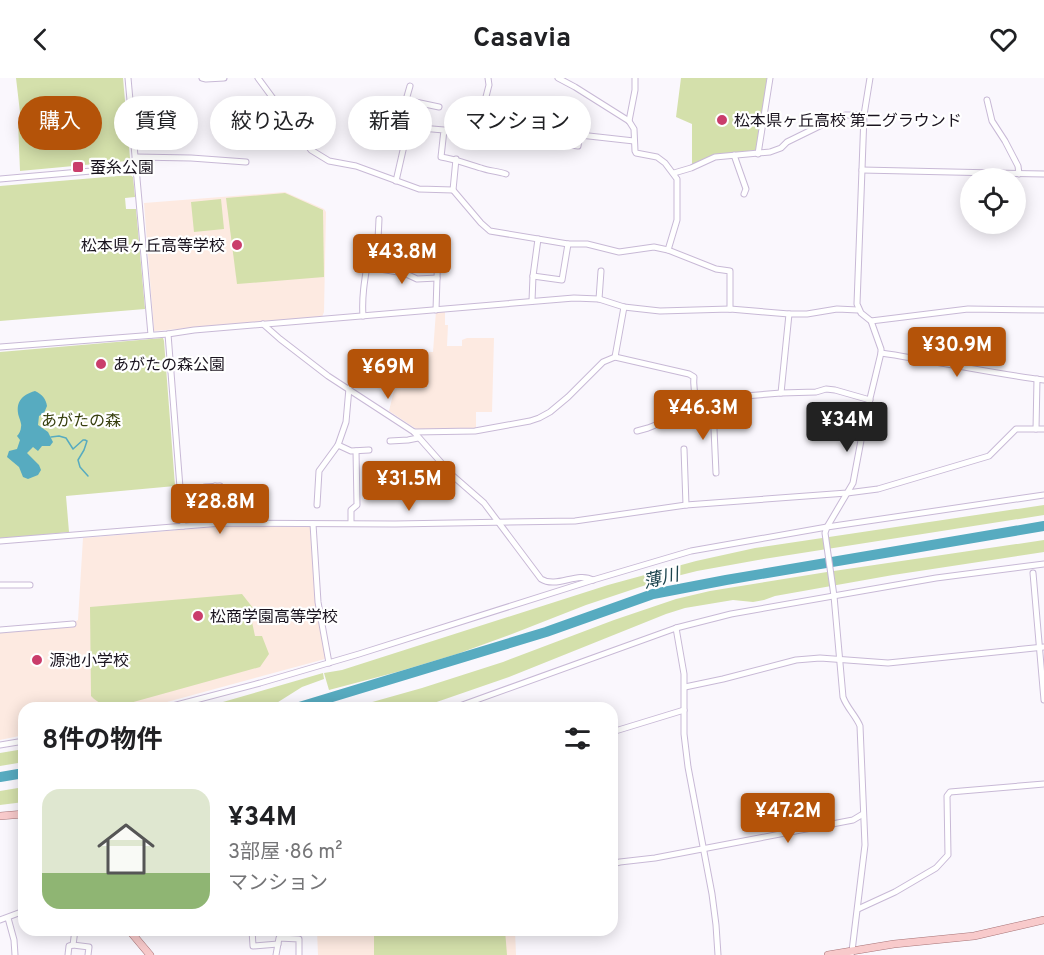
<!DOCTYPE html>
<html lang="ja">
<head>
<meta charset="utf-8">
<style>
  body { margin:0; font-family:Overpass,"Noto Sans JP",sans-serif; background:#f2f2f2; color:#202124; height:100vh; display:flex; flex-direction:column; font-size:22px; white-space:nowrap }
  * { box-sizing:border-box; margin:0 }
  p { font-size:20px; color:#757577 }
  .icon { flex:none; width:33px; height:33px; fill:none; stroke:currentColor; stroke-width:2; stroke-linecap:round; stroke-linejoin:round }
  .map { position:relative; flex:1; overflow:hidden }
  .side { position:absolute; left:18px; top:624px; width:600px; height:234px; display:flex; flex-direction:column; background:#fff; border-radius:18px; box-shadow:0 3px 15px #0003 }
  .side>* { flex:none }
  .top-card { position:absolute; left:18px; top:18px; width:600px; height:54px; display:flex; gap:12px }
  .buttons { position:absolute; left:960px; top:90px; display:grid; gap:12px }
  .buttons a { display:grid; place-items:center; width:66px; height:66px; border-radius:50%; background:#fff; box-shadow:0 3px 15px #0003; font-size:30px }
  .price { position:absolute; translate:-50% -51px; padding:0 14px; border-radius:6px; background:#b45309; color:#fff; font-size:20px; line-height:39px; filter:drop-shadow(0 2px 3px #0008) }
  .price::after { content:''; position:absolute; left:50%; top:36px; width:18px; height:14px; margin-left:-9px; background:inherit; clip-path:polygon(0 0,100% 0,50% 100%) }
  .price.selected { background:#222; color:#fff }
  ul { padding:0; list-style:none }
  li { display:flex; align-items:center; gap:18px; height:150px; padding:0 24px }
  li+li { border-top:2px solid #e0e0e0 }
  li span { display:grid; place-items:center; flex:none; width:168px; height:120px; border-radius:18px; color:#555 }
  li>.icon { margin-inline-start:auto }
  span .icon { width:72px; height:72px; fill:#fffc; stroke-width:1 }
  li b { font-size:26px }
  h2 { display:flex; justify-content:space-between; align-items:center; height:72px; padding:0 24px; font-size:26px }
  .pill { padding:0 21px; border-radius:27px; background:#fff; box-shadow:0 3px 15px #0003; font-size:21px; line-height:54px }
  .pill.selected { background:#b45309; color:#fff }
  header { display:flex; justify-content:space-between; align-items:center; height:78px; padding:0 24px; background:#fff; font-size:27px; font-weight:700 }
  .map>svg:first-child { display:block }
  .education { fill:#fdeae1 }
  .green { fill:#d4e0ab }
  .water { fill:#57abc0 }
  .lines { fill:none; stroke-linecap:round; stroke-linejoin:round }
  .stream { stroke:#57abc0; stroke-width:1.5 }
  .river { stroke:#57abc0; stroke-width:10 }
  .minor-casing { stroke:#c8b9d6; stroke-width:7 }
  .major-casing { stroke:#a77478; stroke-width:8 }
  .minor { stroke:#fff; stroke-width:5 }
  .major { stroke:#f8cacb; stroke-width:7 }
  .poi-dot { fill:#ca3d6b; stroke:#fff; stroke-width:2 }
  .labels { text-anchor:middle; stroke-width:4.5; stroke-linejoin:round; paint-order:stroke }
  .poi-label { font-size:16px; fill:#1a141f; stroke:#fff; text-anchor:start }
  .park-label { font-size:16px; fill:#373f0e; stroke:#fff }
  .water-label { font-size:18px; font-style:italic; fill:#1d444e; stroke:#fff }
</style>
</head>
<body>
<header><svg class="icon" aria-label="back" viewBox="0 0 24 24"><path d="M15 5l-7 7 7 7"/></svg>Casavia<svg class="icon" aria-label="heart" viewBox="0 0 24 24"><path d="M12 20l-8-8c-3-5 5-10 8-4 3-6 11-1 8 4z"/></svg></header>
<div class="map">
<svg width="1044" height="877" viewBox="0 0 1044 877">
  <rect width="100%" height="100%" fill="#faf7fd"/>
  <g class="education">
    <path d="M285,114L324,131L326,134L324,234L322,239L154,253L144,125Z"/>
    <path d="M436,233H445V247H448L447,268H462V262L467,260H494L492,334H476V352H418L389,333L399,291L391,289L394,276L415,274H433Z"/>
    <path d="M228,448H310L318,533L325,573V581L145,630H24V657L0,662V555L74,549V544L78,542L83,460Z"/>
    <path d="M317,852H515L516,877H318Z"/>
  </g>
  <g class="green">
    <path d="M16,0H123L130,80L127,83L20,93L18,43H21Z"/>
    <path d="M681,0H767L757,72L720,76L692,87V46L676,39Z"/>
    <path d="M130,97L133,99L135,119L125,120L126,131H136L145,231L0,243V108Z"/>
    <path d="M285,115L323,132L324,199L237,206L226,120Z"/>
    <path d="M221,121L224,151L194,154L191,124Z"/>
    <path d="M163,260L164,263L175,408L66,418L69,454L0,461V274Z"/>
    <path d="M1044,427V437L758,482L697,493L661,502L586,527L512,556L457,576L397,594L329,612L324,595L342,592L608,507L696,483L755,470Z"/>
    <path d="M1044,462V474L893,497L775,518L764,522L753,524L733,522L685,530L666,536L509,599L428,627L418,630H351L422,610L503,584L614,542L676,521L710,513L827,494Z"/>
    <path d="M242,516L253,530H249L255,558H262L269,576L260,589L119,628C107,629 100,627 91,618L90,529Z"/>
    <path d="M323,595L324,601L302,609L275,626L265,630H202Z"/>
    <path d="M24,671V684L0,688V675Z"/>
    <path d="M24,709V724L0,727V713Z"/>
    <path d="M374,852H505L507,877H374Z"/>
  </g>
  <path class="water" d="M35,313C42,316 46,321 47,328L44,335L39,338L38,347L48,354L53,364L50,368H42L38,373L33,369L27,375L39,387L41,392L38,397L28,401L23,399L19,389L7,379L9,373L17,371L20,362L17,358C19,356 21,352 21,349C22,347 20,342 19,339C15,325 21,317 35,313Z"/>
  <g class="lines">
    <path class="stream" d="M51,359L59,358L66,360L73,371L83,362H85L87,363L84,372L78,382L80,389L88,398"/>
    <g class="river">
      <path d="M296,630L546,554L653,516L726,502L1044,448"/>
      <path d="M0,699L24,695"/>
    </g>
    <g class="minor-casing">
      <g id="minor">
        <path d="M128,0L151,257"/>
        <path d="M202,0L206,1L224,0"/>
        <path d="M258,0L311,72L329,83L356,88L419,111L453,112L481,145L490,153L568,166H587L619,174L654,169L668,172L716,191L730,193V231"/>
        <path d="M558,0L575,9L629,43L634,51L635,73L636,75L657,79L665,85L677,101V142L668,172"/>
        <path d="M410,8L406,22L439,29"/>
        <path d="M987,22L992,43L1005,63L1018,88L1019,96"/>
        <path d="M464,40L479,46L489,7L488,0"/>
        <path d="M629,43L635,12V0"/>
        <path d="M409,49L444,52L441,79C455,81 467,86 481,90C489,93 497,93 506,96"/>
        <path d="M542,63L578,68L580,57L634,63"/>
        <path d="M758,76L770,0"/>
        <path d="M734,77L746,111L744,116"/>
        <path d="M136,79L191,80L246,84"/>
        <path d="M862,92L1044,96"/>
        <path d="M674,95L691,90L715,79L770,74L781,70L787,64L838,39L845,37H864"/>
        <path d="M0,101L137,89"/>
        <path d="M396,103L414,24"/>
        <path d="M453,112L456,81"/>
        <path d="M378,162L379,141"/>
        <path d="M368,189L404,195L417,201L437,200"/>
        <path d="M533,198L562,202L568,166"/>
        <path d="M599,221L601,193"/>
        <path d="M532,223L533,198L538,161"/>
        <path d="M363,238C361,212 368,187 371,161L403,162L420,167L435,168L438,169L436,232"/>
        <path d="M871,243L968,231L1044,232"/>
        <path d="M263,246L280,261L328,298L414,354L453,398L484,425L541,501C557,511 577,493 593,502"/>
        <path d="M168,256L183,448"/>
        <path d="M0,269L168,256L194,252L574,220L599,221L624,229L660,233L730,231L789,236H807L837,231L858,232"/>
        <path d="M881,275C936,283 989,295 1044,302"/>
        <path d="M615,279L624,229"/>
        <path d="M349,310L346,344L338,367L351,373L369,372"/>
        <path d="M781,315L789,236"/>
        <path d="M713,329L716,395"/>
        <path d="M1036,351L1037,301"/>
        <path d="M637,353L648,350L663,344L703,330"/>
        <path d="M414,354L475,353L530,343L539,340L550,334L568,319L603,284L615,279L689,296L694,299C693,310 695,322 703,330L713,329L732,319L781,315L816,314L826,311L835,312L870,322"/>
        <path d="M390,363L408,362L418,360"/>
        <path d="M684,371L686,427"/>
        <path d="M215,408L222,445"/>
        <path d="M205,409L220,408"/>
        <path d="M317,427L319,393L338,367"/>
        <path d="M351,445V432L357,427L356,373"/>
        <path d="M313,446L318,524L329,585"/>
        <path d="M0,463L222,445L395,446L575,443L686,427L847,415L878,411L989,378L1016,351H1044"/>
        <path d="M1033,495L1044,622"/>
        <path d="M0,507H30"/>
        <path d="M676,550L684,596V656L688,689L712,816L716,847L718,877"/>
        <path d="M0,552L73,546"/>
        <path d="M685,609L723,601L796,582L820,580L888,585L1044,569"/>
        <path d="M165,630L260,605L359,576L593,502L691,473L827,449L1044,417"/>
        <path d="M454,630L676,550L731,536L936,500L1044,486"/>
        <path d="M612,654L684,632"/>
        <path d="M0,667L24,663"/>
        <path d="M612,786L620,784L655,780L853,742L863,736"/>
        <path d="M858,831L895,814L936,790L948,777L947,718L950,714L1044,706"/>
        <path d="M8,840L14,862L15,877"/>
        <path d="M0,842L24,833"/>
        <path d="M75,852L73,867L89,869L88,877"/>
        <path d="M252,852L253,868L278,866"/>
        <path d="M68,877L69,868L73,867"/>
        <path d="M276,877L279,860L299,861V877"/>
        <path d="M851,877L852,873L865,767L860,648C856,638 847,630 843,619L834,518L825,455L827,449L853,405L865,341L881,275V271L871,243L861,235L857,226L864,37L870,0"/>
      </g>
    </g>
    <g class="major-casing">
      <g id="major">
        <path d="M0,738L24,736"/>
        <path d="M129,852L150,877"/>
        <path d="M828,877L894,866L974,858L1044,842"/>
      </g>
    </g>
    <use href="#minor" class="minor"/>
    <use href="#major" class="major"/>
  </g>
  <g class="poi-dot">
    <circle cx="722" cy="42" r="6"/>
    <rect x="72" y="83" width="12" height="12" rx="3"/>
    <circle cx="237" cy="167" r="6"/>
    <circle cx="101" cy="286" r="6"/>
    <circle cx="198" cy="538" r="6"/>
    <circle cx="37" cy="582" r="6"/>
  </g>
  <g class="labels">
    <g class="poi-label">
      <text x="734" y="48">松本県ヶ丘高校 第二グラウンド</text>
      <text x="90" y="95">蚕糸公園</text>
      <text x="225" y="173" text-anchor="end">松本県ヶ丘高等学校</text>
      <text x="113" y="292">あがたの森公園</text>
      <text x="210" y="544">松商学園高等学校</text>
      <text x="49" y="588">源池小学校</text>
    </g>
    <g class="park-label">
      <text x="81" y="348">あがたの森</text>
    </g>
    <g class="water-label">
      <text transform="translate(661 500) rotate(-13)" y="6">薄川</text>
    </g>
  </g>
</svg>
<div class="buttons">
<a><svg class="icon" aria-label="locate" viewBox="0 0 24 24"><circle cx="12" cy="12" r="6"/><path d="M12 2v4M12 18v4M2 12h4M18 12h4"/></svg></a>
</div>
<b class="price" style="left:402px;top:207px">¥43.8M</b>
<b class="price" style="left:957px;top:300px">¥30.9M</b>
<b class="price" style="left:388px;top:322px">¥69M</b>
<b class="price" style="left:703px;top:363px">¥46.3M</b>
<b class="price selected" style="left:847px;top:375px">¥34M</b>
<b class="price" style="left:409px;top:434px">¥31.5M</b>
<b class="price" style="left:220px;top:457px">¥28.8M</b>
<b class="price" style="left:788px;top:766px">¥47.2M</b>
<div class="top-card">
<a class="pill selected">購入</a>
<a class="pill">賃貸</a>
<a class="pill">絞り込み</a>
<a class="pill">新着</a>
<a class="pill">マンション</a>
</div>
<section class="side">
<h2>8件の物件<svg class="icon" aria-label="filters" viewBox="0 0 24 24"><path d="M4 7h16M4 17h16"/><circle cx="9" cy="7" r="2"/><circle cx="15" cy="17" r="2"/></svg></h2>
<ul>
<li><span style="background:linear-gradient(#dfe7d0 70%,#8fb573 0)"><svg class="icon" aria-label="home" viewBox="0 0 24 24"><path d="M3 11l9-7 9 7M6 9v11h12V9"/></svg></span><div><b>¥34M</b><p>3部屋 · 86 m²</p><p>マンション</p></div></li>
</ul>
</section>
</div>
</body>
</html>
